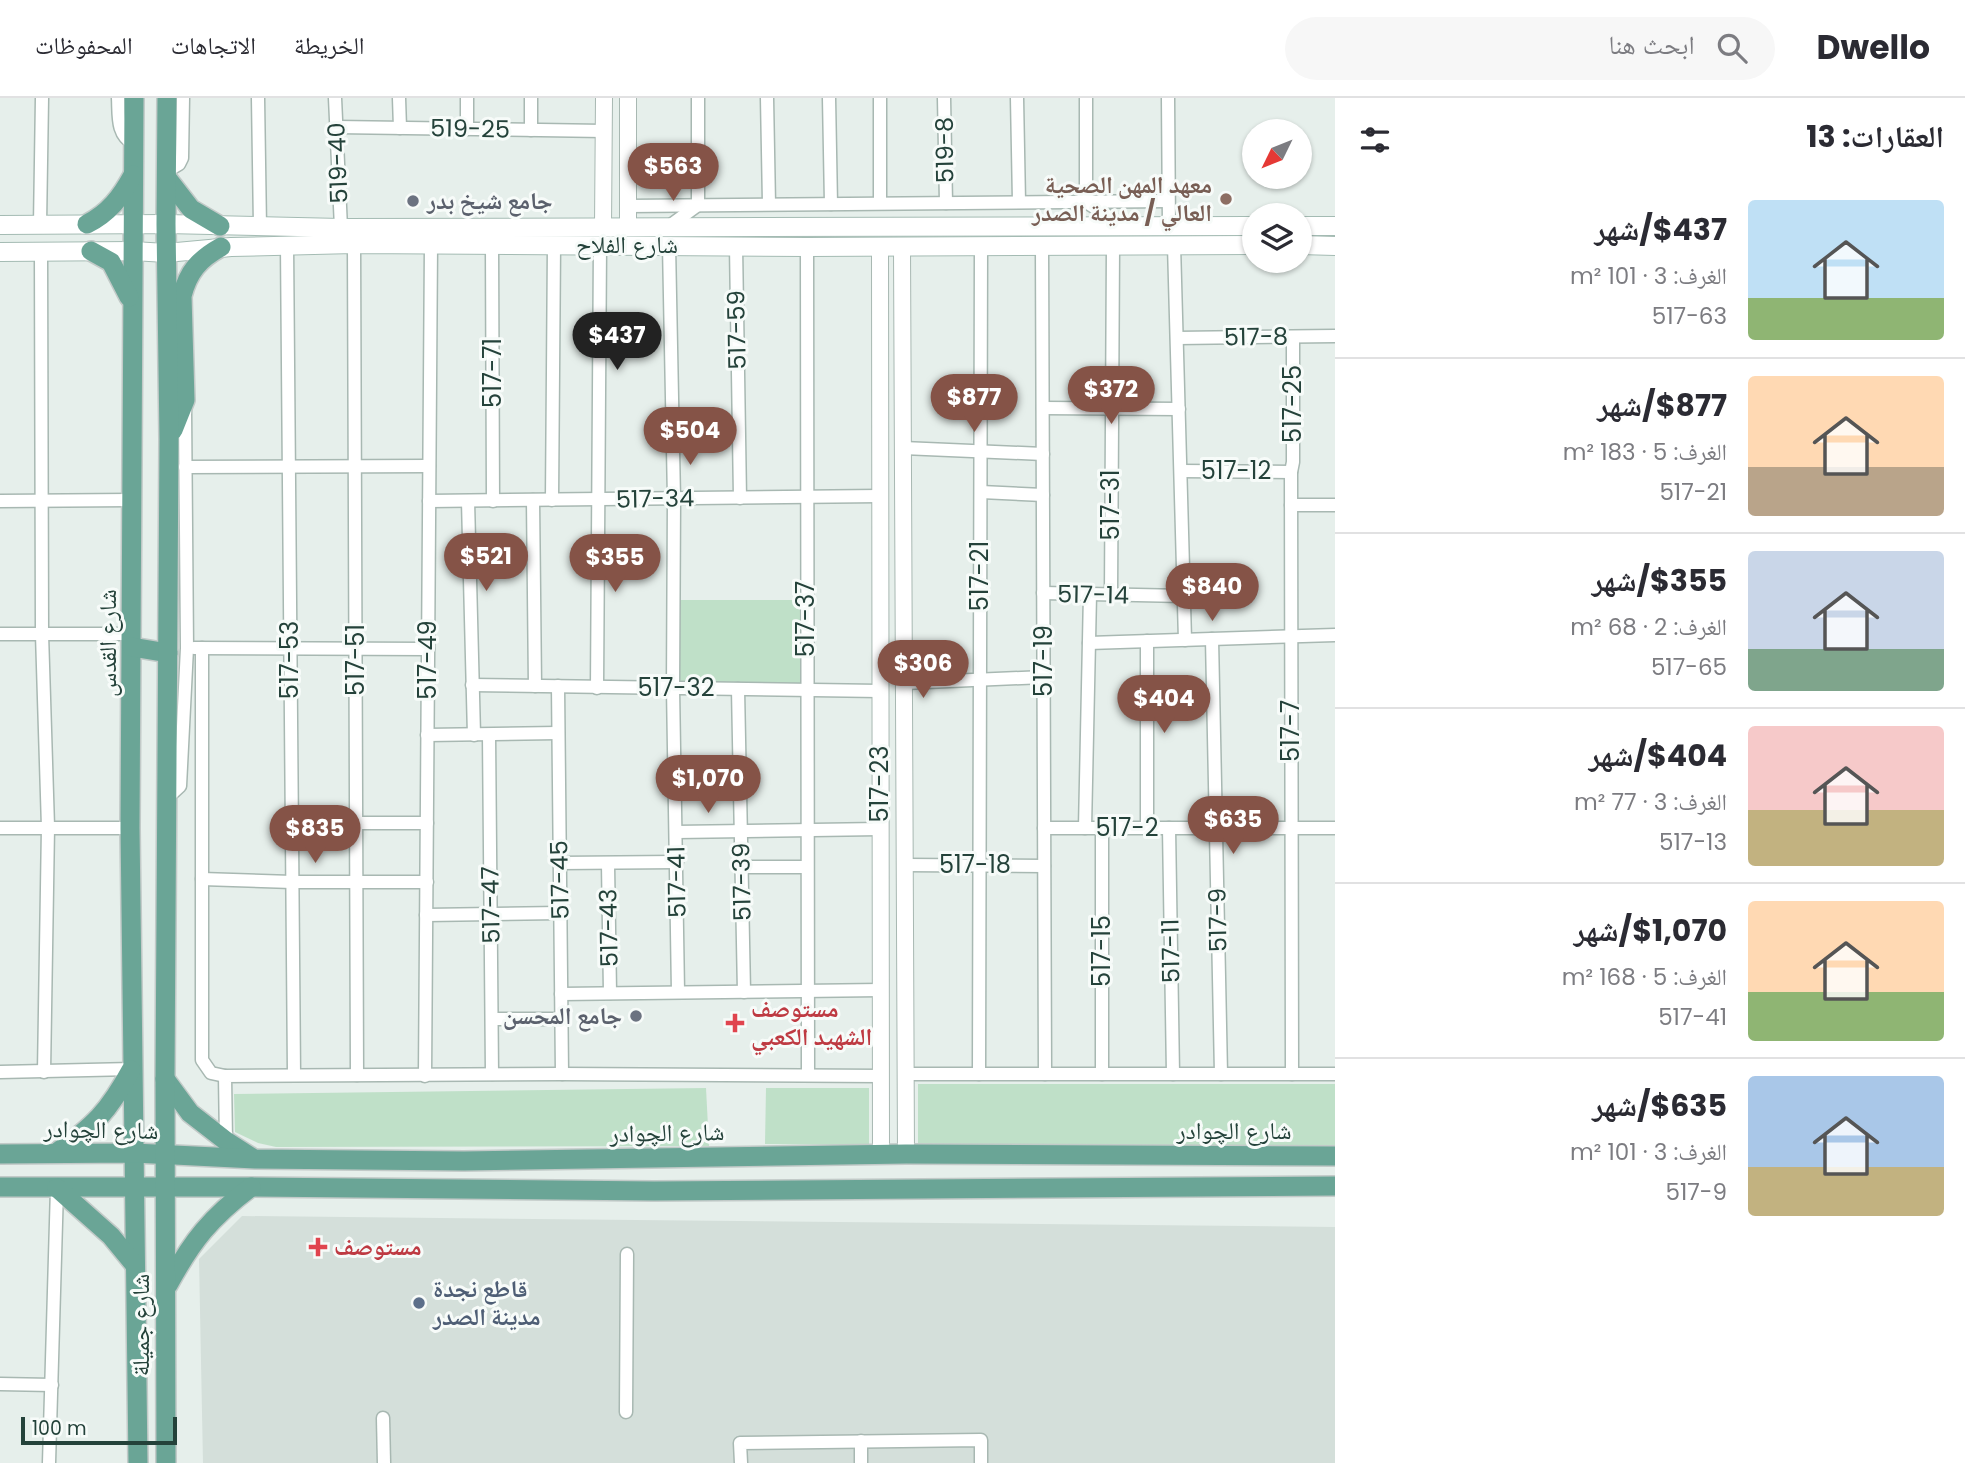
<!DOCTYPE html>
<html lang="ar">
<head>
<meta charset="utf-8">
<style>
  body { margin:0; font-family:Poppins,"Noto Naskh Arabic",sans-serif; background:#f7f7f7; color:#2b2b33; direction:rtl; height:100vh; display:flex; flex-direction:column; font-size:26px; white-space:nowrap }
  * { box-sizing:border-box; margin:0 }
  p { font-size:23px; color:#7c7c81 }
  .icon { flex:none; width:38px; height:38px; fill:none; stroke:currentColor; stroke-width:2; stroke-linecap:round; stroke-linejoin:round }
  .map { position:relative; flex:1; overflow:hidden; direction:ltr }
  .sheet { display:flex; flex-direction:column; background:#fff; width:630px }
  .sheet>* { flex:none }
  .needle { width:46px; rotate:227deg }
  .buttons { position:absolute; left:1242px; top:21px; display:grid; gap:14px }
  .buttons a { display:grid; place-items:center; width:70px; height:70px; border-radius:50%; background:#fff; box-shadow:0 2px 5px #0004; font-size:35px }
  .scale { position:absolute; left:21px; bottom:18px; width:156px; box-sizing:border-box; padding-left:7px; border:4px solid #24423a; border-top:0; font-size:19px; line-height:24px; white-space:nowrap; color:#24423a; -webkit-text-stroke:5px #f7fbf9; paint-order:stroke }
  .price { position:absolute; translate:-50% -60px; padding:0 16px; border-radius:24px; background:#855347; color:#fff; font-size:23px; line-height:46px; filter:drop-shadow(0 2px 4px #0008) }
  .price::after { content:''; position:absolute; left:50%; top:42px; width:21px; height:16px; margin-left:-10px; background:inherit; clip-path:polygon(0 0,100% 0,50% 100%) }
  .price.on { background:#222; color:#fff }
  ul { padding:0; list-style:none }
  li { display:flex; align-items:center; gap:21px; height:175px; padding:0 21px }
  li+li { border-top:2px solid #e1e1e2 }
  li span { display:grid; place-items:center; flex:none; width:196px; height:140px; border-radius:7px; color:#555 }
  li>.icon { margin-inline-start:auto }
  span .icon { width:84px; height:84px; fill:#fffc; stroke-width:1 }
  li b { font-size:30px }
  h2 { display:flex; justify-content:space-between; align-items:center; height:84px; padding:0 21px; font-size:30px }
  header { display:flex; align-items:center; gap:42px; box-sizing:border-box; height:98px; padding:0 35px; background:#fff; border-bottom:2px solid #e1e1e2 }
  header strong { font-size:33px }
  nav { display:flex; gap:38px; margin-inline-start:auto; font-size:24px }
  .search { width:490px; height:63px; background:#f7f7f7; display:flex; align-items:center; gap:18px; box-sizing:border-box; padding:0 24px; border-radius:38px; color:#7c7c81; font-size:26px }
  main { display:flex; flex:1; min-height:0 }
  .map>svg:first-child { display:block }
  .built { fill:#d4dfda }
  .green { fill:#bfe0c8 }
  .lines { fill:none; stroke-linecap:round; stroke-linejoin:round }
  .minor-casing { stroke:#a8b8b2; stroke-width:15 }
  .tertiary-casing { stroke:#a8b8b2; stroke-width:18 }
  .secondary-casing { stroke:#a4bbb3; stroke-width:20 }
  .primary-casing { stroke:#c2cac8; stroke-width:22 }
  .minor { stroke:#fff; stroke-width:12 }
  .tertiary { stroke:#fff; stroke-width:16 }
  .secondary { stroke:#fff; stroke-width:18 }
  .primary { stroke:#6aa596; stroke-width:19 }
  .education-dot { fill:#8d6e63; stroke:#f7fbf9; stroke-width:2.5 }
  .worship-dot { fill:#6b7280; stroke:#f7fbf9; stroke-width:2.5 }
  .health-dot { fill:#e0444e; stroke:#f7fbf9; stroke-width:2.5 }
  .service-dot { fill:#5c6f8a; stroke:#f7fbf9; stroke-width:2.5 }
  .labels { text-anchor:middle; stroke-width:6; stroke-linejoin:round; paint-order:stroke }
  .street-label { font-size:24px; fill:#24423a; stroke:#f7fbf9 }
  .education-label { font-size:24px; font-weight:bold; fill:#785e54; stroke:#f7fbf9; text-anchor:end }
  .worship-label { font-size:24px; font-weight:bold; fill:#5b616d; stroke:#f7fbf9; text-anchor:start }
  .health-label { font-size:24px; font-weight:bold; fill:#be3a42; stroke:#f7fbf9; text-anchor:start }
  .service-label { font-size:24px; font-weight:bold; fill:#4e5e75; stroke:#f7fbf9; text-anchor:start }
</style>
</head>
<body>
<header>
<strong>Dwello</strong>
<div class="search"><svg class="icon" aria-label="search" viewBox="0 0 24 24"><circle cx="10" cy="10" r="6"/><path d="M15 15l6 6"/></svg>ابحث هنا</div>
<nav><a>الخريطة</a><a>الاتجاهات</a><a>المحفوظات</a></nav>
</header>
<main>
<section class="sheet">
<h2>العقارات: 13<svg class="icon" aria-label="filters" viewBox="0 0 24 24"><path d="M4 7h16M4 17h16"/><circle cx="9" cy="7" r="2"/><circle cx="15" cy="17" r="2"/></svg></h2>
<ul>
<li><span style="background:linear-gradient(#bfe0f5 70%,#8fb573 0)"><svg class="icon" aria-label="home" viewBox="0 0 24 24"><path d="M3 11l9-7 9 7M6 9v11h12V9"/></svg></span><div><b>$437/شهر</b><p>الغرف: 3 · 101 m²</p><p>517-63</p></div></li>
<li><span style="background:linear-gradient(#ffd9b3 65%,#b9a48a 0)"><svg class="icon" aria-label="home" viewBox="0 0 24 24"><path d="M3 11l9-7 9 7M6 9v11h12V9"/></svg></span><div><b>$877/شهر</b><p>الغرف: 5 · 183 m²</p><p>517-21</p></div></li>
<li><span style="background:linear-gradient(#c9d6e8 70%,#7fa58c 0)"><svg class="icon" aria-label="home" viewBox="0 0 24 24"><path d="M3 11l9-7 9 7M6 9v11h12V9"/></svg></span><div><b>$355/شهر</b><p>الغرف: 2 · 68 m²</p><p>517-65</p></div></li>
<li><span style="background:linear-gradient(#f6c9c9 60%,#c2b280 0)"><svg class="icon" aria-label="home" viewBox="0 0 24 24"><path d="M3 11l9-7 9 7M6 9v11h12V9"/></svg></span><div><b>$404/شهر</b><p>الغرف: 3 · 77 m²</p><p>517-13</p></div></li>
<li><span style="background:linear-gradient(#ffd9b3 65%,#8fb573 0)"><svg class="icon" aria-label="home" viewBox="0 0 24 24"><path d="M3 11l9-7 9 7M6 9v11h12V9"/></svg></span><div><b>$1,070/شهر</b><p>الغرف: 5 · 168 m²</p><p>517-41</p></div></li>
<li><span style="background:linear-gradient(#a9c7e8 65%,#c2b280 0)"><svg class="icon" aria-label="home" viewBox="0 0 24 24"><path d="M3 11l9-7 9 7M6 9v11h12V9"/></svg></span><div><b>$635/شهر</b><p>الغرف: 3 · 101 m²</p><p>517-9</p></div></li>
</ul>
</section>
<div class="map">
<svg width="1335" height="1365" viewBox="0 0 1335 1365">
  <rect width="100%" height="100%" fill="#e6efeb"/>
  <path class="built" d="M242,1118L1335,1129V1365H203L199,1161Z"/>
  <g class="green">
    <path d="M673,502H804L806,592L673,590Z"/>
    <rect x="918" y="986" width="417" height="62"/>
    <path d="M706,990L709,1048L276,1049L258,1045L235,1034L234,996Z"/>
    <path d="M766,990H869V1047L765,1046Z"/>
  </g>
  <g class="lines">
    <g class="minor-casing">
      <g id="minor">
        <path d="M118,0C119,17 116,37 134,46"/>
        <path d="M258,0L260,129"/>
        <path d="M335,0L341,130"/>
        <path d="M399,0L400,30"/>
        <path d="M467,0V31"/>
        <path d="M767,0L769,106"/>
        <path d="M829,0L831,106"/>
        <path d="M880,0V105"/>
        <path d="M944,0L946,105"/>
        <path d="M1017,0L1019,104"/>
        <path d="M1086,0V104L1122,127"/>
        <path d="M1168,0L1169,128"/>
        <path d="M337,29L604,33"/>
        <path d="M531,32V0"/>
        <path d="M167,73L179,66L182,60L183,0"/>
        <path d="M628,108L1168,103"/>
        <path d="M40,127L42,0"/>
        <path d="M668,129L698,107V0"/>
        <path d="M354,146L357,977"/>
        <path d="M287,147L294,977"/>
        <path d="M492,147L493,403"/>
        <path d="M669,147L674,401L673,590L678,894"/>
        <path d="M1174,147L1185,542"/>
        <path d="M736,148L740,400"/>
        <path d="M807,149L808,977"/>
        <path d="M1042,149L1045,976"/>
        <path d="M41,154L42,536L48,729L44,974"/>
        <path d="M1177,240L1335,238"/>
        <path d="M1043,310L1179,311"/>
        <path d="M903,350L1043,356"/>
        <path d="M185,369L429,368"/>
        <path d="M1181,373L1291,374"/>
        <path d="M981,394L1043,397"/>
        <path d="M533,402L535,588"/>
        <path d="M552,402L554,147"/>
        <path d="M0,403L132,402"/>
        <path d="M429,403L880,398"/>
        <path d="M468,403L474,637"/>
        <path d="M1291,407H1335"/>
        <path d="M1043,495L1184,498"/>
        <path d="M1111,497L1113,149"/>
        <path d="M0,536H133"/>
        <path d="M1212,541L1221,976"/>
        <path d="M1089,545L1335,537"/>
        <path d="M194,550L428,551"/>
        <path d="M202,550V962L211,975L225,978"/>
        <path d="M904,585L1044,579"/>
        <path d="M472,587L880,593"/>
        <path d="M558,588L562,976"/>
        <path d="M597,590L600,147"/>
        <path d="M738,591L744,894"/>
        <path d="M427,637L558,635"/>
        <path d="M489,637L492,976"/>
        <path d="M167,700L180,688L187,550L185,311"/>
        <path d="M357,725H427"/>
        <path d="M0,730H130"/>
        <path d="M1044,730H1335"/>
        <path d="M1085,730L1090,496"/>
        <path d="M1147,730V543"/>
        <path d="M1169,730L1173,976"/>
        <path d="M676,734L880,731"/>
        <path d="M560,765L677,764"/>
        <path d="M608,766L610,895"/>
        <path d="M905,767L1044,768"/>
        <path d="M742,769H807"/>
        <path d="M202,781L292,784H427"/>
        <path d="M426,817L560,815"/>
        <path d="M561,896L881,892"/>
        <path d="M492,921H561"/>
        <path d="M0,974L132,971"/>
        <path d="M906,976H1335"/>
        <path d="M979,976L981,149"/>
        <path d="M1102,976V730"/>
        <path d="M1292,976L1291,374L1293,364V239"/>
        <path d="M425,978L431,146"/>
        <path d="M226,1043L225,978L562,976L881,978"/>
        <path d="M0,1286L52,1287"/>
        <path d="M626,1314L627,1156"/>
        <path d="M383,1320L384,1365"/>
        <path d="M861,1343V1365"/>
        <path d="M49,1365L57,1090"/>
        <path d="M741,1365L740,1345L981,1342V1365"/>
      </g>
    </g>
    <g class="tertiary-casing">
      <g id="tertiary">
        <path d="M628,0V129"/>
        <path d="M603,129L604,0"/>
        <path d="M880,149L881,1056"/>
        <path d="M902,149L906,1056"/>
      </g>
    </g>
    <g class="secondary-casing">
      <g id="secondary">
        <path d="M0,127L166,126L341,130L1255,128"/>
        <path d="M1300,128H1335"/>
        <path d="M1300,147L1335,148"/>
        <path d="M0,154L133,153L166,155L231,149L354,146L807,149L1255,147"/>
      </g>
    </g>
    <g class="primary-casing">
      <g id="primary">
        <path d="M134,0L130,730L138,1365"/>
        <path d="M167,80L191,111L220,128"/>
        <path d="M87,126C109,115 121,99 133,77"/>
        <path d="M91,153L111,164L129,199"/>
        <path d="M173,332L185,302L182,198C188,174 199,161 221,149"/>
        <path d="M132,549L168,555"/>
        <path d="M165,981L190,1015L226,1043L251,1059"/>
        <path d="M56,1055C94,1028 109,1013 131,972"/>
        <path d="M0,1056L134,1055L255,1061L464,1063L906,1056L1335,1058"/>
        <path d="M0,1089H251L654,1093L1335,1088"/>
        <path d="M57,1090L111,1138L134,1166"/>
        <path d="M168,1187C192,1143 211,1119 251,1089"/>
        <path d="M166,1365L165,981L169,341L166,126L167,0"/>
      </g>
    </g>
    <use href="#minor" class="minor"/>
    <use href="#tertiary" class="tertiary"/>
    <use href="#secondary" class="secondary"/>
    <use href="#primary" class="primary"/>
  </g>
  <circle class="education-dot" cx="1226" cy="101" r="7"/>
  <g class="worship-dot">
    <circle cx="413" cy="103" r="7"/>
    <circle cx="636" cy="918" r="7"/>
  </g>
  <g class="health-dot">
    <path d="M731.5 914.5h7v7h7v7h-7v7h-7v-7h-7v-7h7z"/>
    <path d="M314.5 1138.5h7v7h7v7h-7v7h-7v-7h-7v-7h7z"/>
  </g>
  <circle class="service-dot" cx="419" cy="1205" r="7"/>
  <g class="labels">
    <g class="street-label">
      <text transform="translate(470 31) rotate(1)" y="8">519-25</text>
      <text transform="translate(945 52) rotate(-91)" y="8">519-8</text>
      <text transform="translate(338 65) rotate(-92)" y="8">519-40</text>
      <text x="627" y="155">شارع الفلاح</text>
      <text transform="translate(737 232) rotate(-91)" y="8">517-59</text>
      <text transform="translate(1256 239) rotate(-1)" y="8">517-8</text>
      <text transform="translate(493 275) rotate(-90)" y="8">517-71</text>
      <text transform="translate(1293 306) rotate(-90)" y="8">517-25</text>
      <text x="1236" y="381">517-12</text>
      <text transform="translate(655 401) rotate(-1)" y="8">517-34</text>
      <text transform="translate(1111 407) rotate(-90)" y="8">517-31</text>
      <text transform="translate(980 478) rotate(-90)" y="8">517-21</text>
      <text transform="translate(1093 497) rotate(1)" y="8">517-14</text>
      <text transform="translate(806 521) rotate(-90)" y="8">517-37</text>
      <text transform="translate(108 545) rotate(-90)" y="8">شارع القدس</text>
      <text transform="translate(290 562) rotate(-90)" y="8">517-53</text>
      <text transform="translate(356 562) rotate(-90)" y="8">517-51</text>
      <text transform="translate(428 562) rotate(-90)" y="8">517-49</text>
      <text transform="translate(1044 563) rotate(-90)" y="8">517-19</text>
      <text x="676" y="598">517-32</text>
      <text transform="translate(1291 633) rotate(-90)" y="8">517-7</text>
      <text transform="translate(880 686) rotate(-90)" y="8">517-23</text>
      <text x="1127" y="738">517-2</text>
      <text x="975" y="775">517-18</text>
      <text transform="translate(560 782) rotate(-91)" y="8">517-45</text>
      <text transform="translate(677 784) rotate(-91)" y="8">517-41</text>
      <text transform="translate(742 784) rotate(-91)" y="8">517-39</text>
      <text transform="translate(491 807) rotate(-91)" y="8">517-47</text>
      <text transform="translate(1218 822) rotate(-91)" y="8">517-9</text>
      <text transform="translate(609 830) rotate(-91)" y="8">517-43</text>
      <text transform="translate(1102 853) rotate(-90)" y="8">517-15</text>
      <text transform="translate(1171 853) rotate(-91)" y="8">517-11</text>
      <text transform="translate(101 1032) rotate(1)" y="8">شارع الچوادر</text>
      <text x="1234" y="1041">شارع الچوادر</text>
      <text transform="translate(667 1035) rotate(-1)" y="8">شارع الچوادر</text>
      <text transform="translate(141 1227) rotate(-90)" y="8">شارع جميلة</text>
    </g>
    <g class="education-label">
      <text x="1212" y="95">معهد المهن الصحية<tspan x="1212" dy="28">العالي / مدينة الصدر</tspan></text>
    </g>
    <g class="worship-label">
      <text x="427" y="111">جامع شيخ بدر</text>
      <text x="622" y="926" text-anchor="end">جامع المحسن</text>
    </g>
    <g class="health-label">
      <text x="751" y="919">مستوصف<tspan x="751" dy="28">الشهيد الكعبي</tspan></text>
      <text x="334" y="1157">مستوصف</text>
    </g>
    <g class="service-label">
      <text x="433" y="1199">قاطع نجدة<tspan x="433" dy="28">مدينة الصدر</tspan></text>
    </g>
  </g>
</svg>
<div class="buttons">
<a><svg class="needle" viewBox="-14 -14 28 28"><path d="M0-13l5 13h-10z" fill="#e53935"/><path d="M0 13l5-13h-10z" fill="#7c7c81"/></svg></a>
<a><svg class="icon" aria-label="layers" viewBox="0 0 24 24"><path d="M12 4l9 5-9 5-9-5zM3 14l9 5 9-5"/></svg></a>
</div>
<div class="scale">100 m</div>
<b class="price" style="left:673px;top:105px">$563</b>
<b class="price on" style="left:617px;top:274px">$437</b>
<b class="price" style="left:1111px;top:328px">$372</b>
<b class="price" style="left:974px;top:336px">$877</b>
<b class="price" style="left:690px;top:369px">$504</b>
<b class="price" style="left:486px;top:495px">$521</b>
<b class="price" style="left:615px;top:496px">$355</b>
<b class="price" style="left:1212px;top:525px">$840</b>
<b class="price" style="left:923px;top:602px">$306</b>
<b class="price" style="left:1164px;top:637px">$404</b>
<b class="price" style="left:708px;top:717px">$1,070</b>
<b class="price" style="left:1233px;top:758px">$635</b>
<b class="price" style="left:315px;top:767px">$835</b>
</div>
</main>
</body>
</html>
